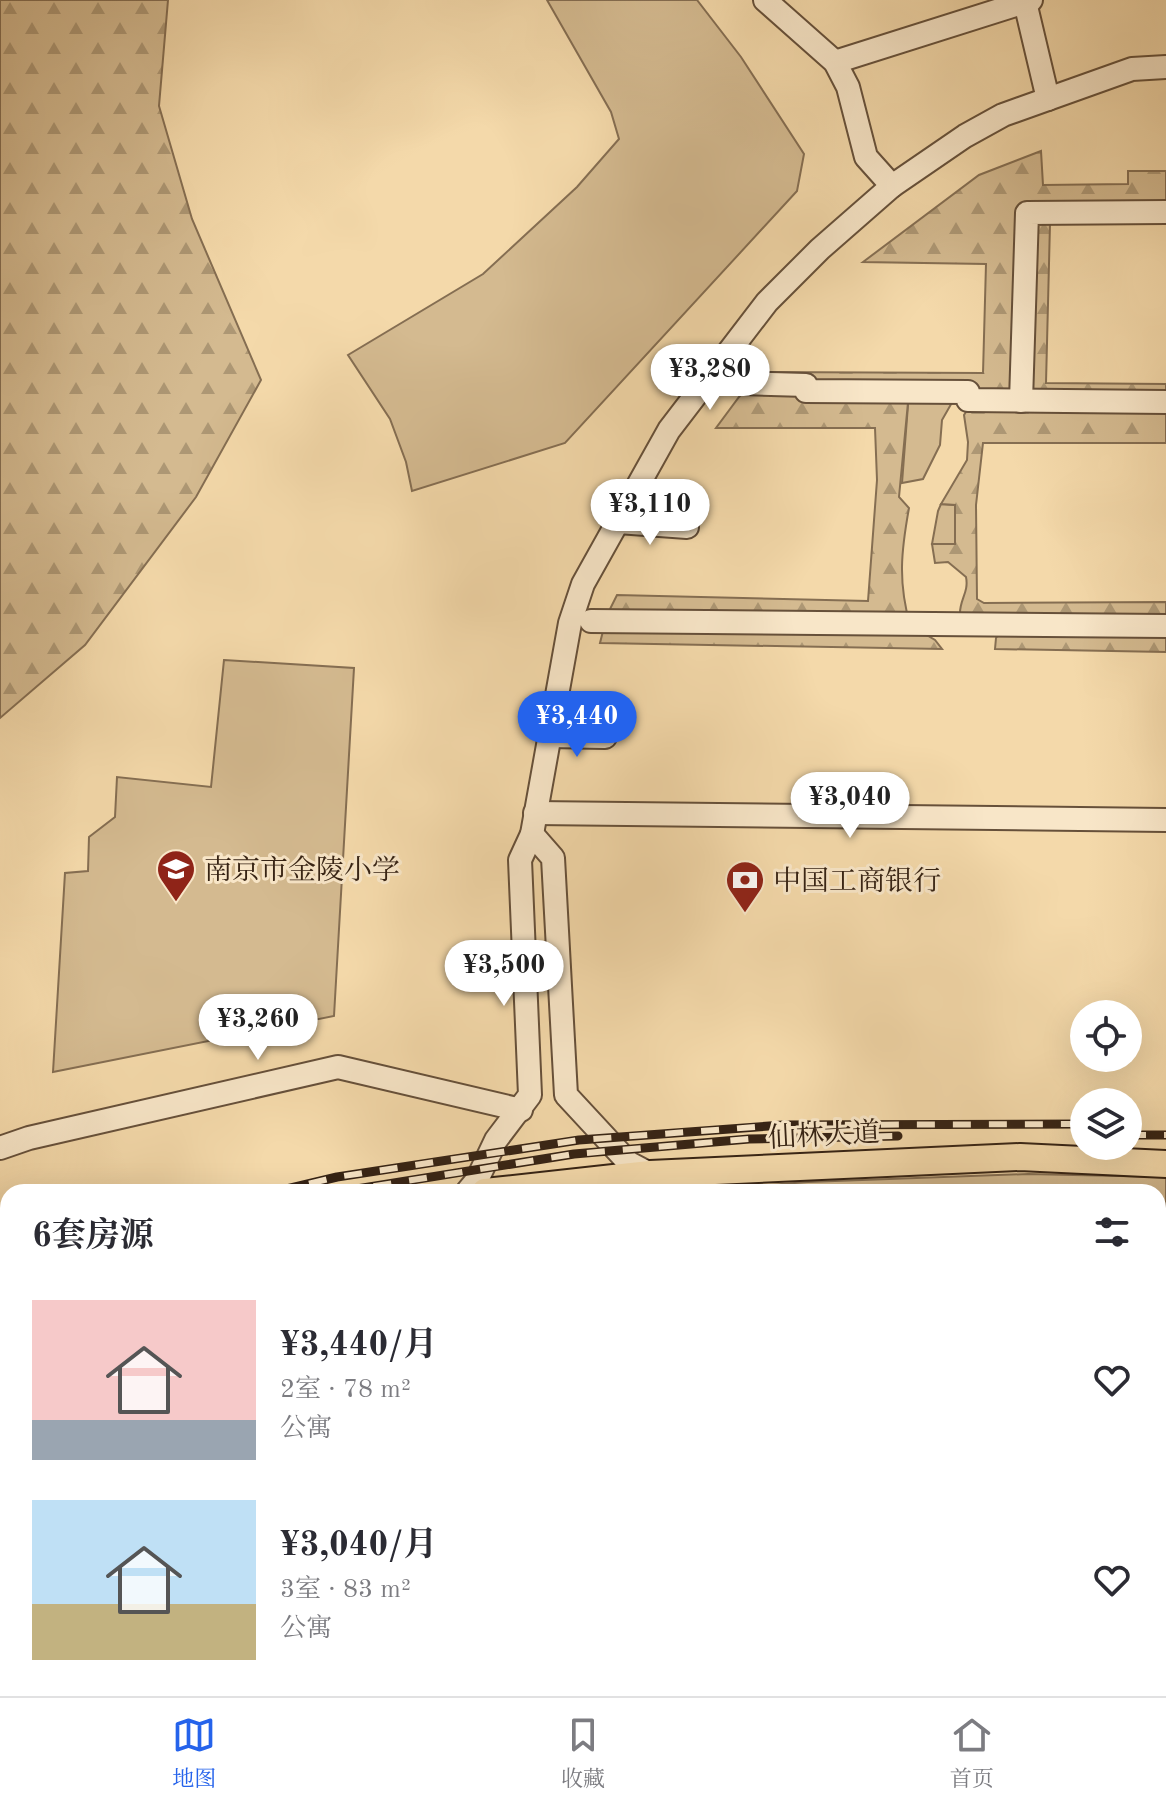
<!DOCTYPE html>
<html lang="zh">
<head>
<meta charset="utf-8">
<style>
  body { margin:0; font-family:"Old Standard TT","Noto Serif SC",serif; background:#f2f2f3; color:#2b2b33; height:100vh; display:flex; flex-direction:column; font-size:30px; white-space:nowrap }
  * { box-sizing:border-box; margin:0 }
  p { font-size:26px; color:#7c7c81 }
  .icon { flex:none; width:44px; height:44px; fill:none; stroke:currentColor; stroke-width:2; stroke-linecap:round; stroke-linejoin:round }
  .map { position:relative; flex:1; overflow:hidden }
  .panel { position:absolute; left:0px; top:1184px; width:1166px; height:512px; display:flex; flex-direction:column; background:#fff; border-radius:24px 24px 0 0; box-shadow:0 8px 32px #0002 }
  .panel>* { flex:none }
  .fabs { position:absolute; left:1070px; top:1000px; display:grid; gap:16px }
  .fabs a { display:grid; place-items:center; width:72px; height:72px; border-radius:50%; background:#fff; box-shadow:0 8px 32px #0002; font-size:40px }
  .price { position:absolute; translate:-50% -68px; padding:0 18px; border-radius:28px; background:#fff; color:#222; font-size:26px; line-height:52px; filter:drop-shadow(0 2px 4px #0008) }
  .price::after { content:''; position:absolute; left:50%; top:48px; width:24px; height:18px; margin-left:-12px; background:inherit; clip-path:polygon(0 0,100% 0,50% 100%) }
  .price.on { background:#2563eb; color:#fff }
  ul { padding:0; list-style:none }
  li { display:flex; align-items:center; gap:24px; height:200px; padding:0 32px }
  li span { display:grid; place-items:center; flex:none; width:224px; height:160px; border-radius:0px; color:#555 }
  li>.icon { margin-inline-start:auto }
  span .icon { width:96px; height:96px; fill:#fffc; stroke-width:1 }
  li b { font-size:34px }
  h2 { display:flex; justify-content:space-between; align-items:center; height:96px; padding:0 32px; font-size:34px }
  .tabs { display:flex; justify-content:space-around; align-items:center; height:112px; border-top:2px solid #e1e1e2; background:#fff; font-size:22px; color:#7c7c81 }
  .tabs a { display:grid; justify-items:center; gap:4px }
  .tabs .on { color:#2563eb }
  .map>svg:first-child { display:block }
  .green { fill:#d4ba90; stroke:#856e52; stroke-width:2 }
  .forest { fill:url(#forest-firs); stroke:#856e52; stroke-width:2; fill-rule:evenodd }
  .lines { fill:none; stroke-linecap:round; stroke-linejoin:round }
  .minor-casing { stroke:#66503a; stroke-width:26 }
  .major-casing { stroke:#362314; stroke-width:30 }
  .minor { stroke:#f8e6c8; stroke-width:22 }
  .major { stroke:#f4d9aa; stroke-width:26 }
  .rail-casing { stroke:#362314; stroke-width:9 }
  .rail { stroke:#f8e6c8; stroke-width:6; stroke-dasharray:18; stroke-linecap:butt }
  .labels { text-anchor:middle; stroke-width:6; stroke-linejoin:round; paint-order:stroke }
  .poi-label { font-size:28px; fill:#362314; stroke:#f8e6c8; text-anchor:start }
  .street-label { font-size:28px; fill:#362314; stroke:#f8e6c8 }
</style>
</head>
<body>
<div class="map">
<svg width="1166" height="1696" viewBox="0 0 1166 1696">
  <defs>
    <pattern id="forest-firs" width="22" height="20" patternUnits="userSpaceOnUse" patternTransform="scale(2)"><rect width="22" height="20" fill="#d4ba90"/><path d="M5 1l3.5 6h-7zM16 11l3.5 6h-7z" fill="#ad9774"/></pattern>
  </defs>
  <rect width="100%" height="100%" fill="#f4d9aa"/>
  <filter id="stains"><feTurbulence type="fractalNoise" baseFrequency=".0025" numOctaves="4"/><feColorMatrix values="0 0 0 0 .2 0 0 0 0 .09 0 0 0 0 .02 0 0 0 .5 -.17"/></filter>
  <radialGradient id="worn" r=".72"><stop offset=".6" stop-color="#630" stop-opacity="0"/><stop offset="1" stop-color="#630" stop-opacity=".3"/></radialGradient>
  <g class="green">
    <path d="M547,0H697L741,57L804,154L797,191L565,443L412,491L406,462L390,419L348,355L483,274L577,187L619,139L611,112Z"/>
    <path d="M909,392H958L942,420L940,445L923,479L902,483Z"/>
    <path d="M941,504L956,505L955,545L932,544L938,511Z"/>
    <path d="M224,660L354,668L334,1016L53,1072L65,873L88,871L89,837L115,817L117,777L211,787Z"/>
    <path d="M1028,1174L1166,1177V1226H1158V1192H677L808,1182Z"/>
    <path d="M8,1339V1426L0,1427V1342Z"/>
  </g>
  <g class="forest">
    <path d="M0,0H168L159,106L192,219L261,380L196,497L85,645L0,718Z"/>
    <path d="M1041,151L1043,185L1128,184V171H1166V223L1050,224L1046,383L1166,384V443H983L976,505L977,599L984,603L1166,602V652L995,649L996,638L1004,627L971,626L960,613C960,599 969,592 966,577L948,562L935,563L932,544H955V505L941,504L967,460L968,442L964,415L973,401L909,392L899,497L909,508C901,552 898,582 910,625L935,640L942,649L600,643L607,615L617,595L868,601L877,480L875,428H716L739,397L763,372L983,373L986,264L863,262L979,175ZM1042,203L1018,263L1020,205Z"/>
    <rect x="1158" y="1375" width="8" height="86"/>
    <path d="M8,1532V1606L5,1607L0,1597V1535Z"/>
  </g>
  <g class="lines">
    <g class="minor-casing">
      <g id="minor">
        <path d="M765,0L835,62L848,87L866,157L892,186"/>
        <path d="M1025,2L1048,99"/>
        <path d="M835,62L1031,0"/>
        <path d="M741,383L806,385V391L968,392V400L1166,402"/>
        <path d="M1021,401L1027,213L1166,212"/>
        <path d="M618,522L687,527"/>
        <path d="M591,621L1166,626"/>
        <path d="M549,736L605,737"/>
        <path d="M535,813L1166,820"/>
        <path d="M532,834L553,858L566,1095L629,1163L650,1174"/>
        <path d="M0,1148L29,1138L338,1067L521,1110"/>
        <path d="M467,1192L477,1180L496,1140L530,1095L520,860L532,834L570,623L583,584L669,430L767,302L820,249L892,186L965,136L1003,115L1132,69L1166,67"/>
        <path d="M1158,1547H1166"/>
        <path d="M444,1696V1688"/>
        <path d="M802,1696V1688"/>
      </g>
    </g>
    <g class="major-casing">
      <g id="major">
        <path d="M485,1192L650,1174L1020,1157L1166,1164"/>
        <path d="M1158,1243H1166"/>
        <path d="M0,1322L8,1319"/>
        <path d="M0,1446L8,1444"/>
      </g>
    </g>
    <use href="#minor" class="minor"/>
    <use href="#major" class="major"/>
    <g class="rail-casing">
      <g id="rail">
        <path d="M1128,1135H1166"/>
        <path d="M274,1192L337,1177L579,1140L783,1125L1084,1124"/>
        <path d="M338,1192L574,1154L749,1139L898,1136"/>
        <path d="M0,1267L8,1264"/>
        <path d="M0,1280L8,1278"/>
      </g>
    </g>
    <use href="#rail" class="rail"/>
  </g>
  <defs>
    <g id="school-pin" transform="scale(2)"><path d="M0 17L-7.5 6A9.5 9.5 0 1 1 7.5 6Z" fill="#8f2418" stroke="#f8e6c8"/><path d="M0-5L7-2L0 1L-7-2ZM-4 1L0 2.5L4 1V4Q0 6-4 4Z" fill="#fff"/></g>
    <g id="bank-pin" transform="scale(2)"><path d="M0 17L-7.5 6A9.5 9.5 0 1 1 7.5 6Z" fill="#8f2418" stroke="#f8e6c8"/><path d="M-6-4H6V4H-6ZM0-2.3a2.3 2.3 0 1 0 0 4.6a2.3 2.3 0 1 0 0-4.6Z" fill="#fff"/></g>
  </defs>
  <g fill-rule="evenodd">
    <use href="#school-pin" x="176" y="869"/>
    <use href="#bank-pin" x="745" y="880"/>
  </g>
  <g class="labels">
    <g class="poi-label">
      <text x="204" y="879">南京市金陵小学</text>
      <text x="773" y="890">中国工商银行</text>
    </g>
    <g class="street-label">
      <text transform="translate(824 1134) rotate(-3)" y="10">仙林大道</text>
    </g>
  </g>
  <rect width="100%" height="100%" filter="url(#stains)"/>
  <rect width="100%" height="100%" fill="url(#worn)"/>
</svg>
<div class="fabs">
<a><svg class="icon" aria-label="locate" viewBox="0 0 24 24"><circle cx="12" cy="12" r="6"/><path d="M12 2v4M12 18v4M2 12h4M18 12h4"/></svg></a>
<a><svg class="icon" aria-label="layers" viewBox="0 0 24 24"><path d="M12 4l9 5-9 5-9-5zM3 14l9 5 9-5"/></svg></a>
</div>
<b class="price" style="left:710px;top:412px">¥3,280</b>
<b class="price" style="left:650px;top:547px">¥3,110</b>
<b class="price on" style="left:577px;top:759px">¥3,440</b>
<b class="price" style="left:850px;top:840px">¥3,040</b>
<b class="price" style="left:504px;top:1008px">¥3,500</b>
<b class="price" style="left:258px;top:1062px">¥3,260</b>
<section class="panel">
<h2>6套房源<svg class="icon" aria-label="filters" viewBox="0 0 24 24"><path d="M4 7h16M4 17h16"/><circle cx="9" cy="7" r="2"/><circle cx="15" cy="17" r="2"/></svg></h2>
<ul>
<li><span style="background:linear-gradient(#f6c9c9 75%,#9aa5b1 0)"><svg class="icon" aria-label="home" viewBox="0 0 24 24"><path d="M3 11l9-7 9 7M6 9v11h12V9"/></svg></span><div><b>¥3,440/月</b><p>2室 · 78 m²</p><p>公寓</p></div><svg class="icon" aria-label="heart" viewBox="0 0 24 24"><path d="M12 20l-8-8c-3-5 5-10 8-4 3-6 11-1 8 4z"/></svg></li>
<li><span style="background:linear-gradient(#bfe0f5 65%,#c2b280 0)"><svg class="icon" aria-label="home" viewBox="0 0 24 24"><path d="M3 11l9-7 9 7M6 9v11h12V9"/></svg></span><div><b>¥3,040/月</b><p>3室 · 83 m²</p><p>公寓</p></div><svg class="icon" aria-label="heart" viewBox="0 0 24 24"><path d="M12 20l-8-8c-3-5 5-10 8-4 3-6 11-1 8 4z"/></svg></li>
</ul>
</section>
</div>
<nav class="tabs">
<a class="on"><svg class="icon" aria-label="map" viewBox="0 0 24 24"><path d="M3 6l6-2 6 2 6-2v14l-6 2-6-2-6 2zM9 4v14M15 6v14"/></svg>地图</a>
<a><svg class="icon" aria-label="saved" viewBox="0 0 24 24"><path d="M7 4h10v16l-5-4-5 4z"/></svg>收藏</a>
<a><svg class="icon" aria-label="home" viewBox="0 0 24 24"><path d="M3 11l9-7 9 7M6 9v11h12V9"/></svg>首页</a>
</nav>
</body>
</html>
